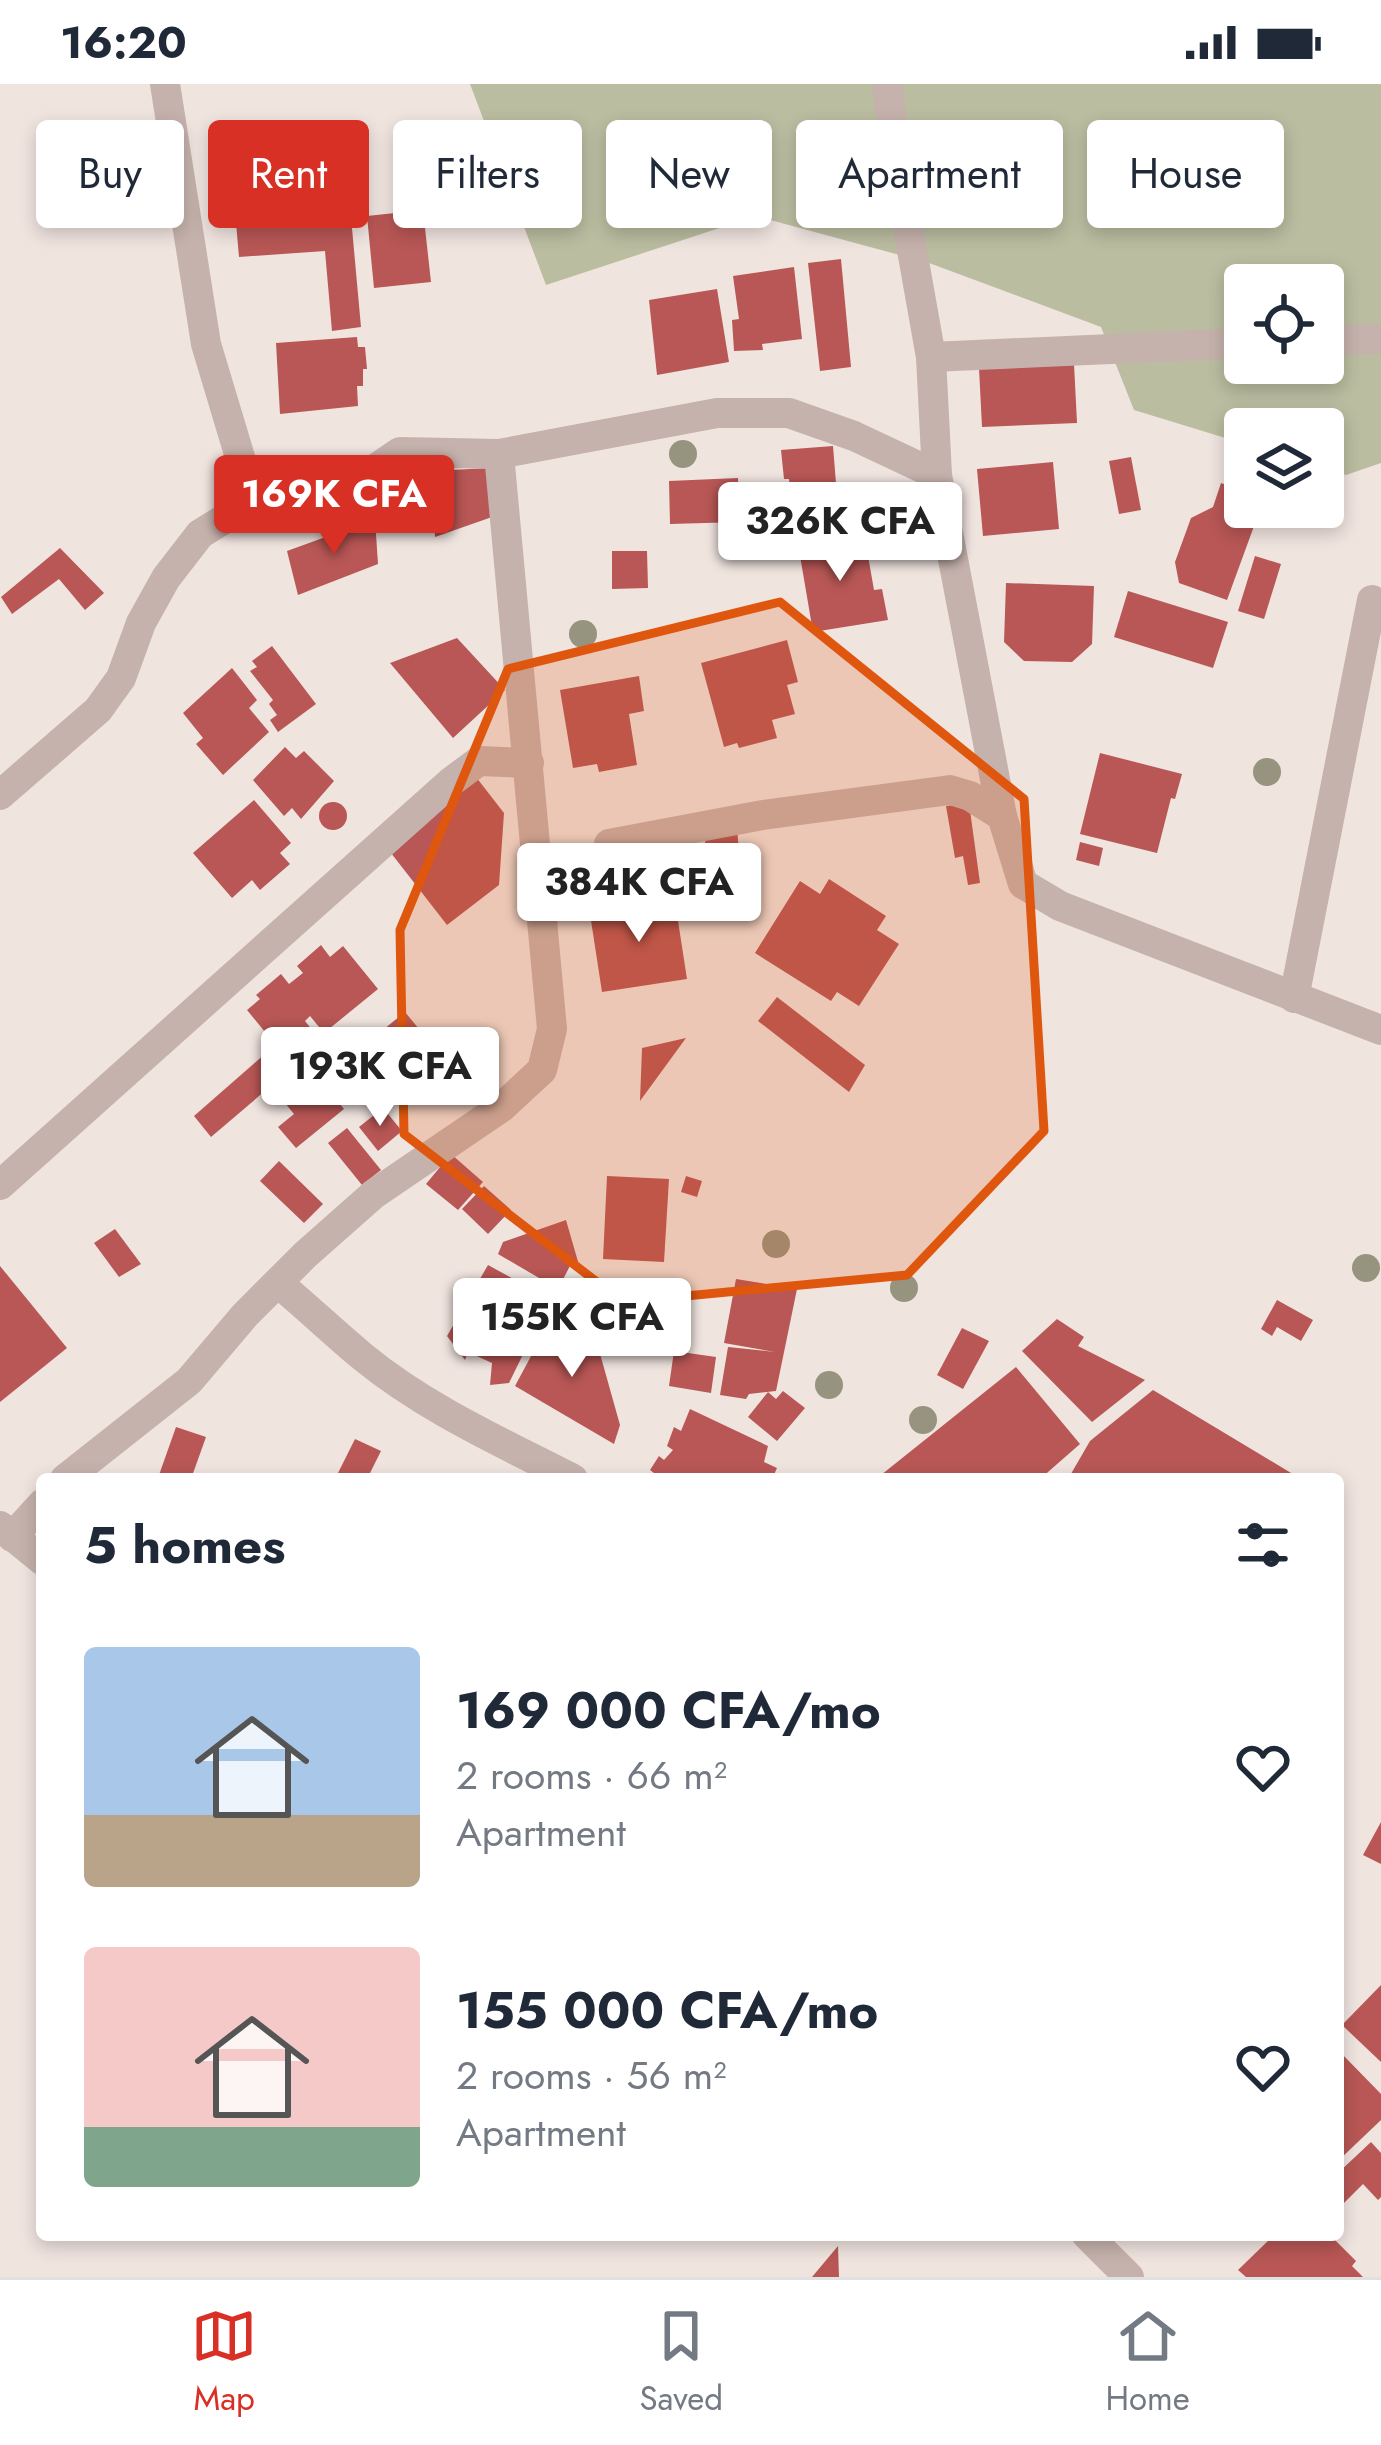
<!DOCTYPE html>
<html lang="en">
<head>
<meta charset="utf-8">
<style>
  body { margin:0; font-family:Jost,sans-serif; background:#f6f6f7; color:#1f2937; height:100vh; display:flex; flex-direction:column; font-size:45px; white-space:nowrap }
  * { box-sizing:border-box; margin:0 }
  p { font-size:39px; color:#747a83 }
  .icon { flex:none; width:66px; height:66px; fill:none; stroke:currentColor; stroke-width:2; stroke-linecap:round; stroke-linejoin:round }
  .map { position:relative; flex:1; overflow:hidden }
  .drawer { position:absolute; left:36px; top:1389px; width:1308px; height:768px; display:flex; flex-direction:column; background:#fff; border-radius:12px; box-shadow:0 6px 18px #0003 }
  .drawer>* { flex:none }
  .banner { position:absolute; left:36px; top:36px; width:1311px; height:108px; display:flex; gap:24px }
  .tools { position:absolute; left:1224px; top:180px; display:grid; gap:24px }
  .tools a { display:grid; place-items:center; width:120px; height:120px; border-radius:12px; background:#fff; box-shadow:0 6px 18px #0003; font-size:60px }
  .price { position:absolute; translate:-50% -102px; padding:0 27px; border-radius:12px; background:#fff; color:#222; font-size:39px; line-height:78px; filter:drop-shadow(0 3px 6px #0008) }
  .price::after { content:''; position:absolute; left:50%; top:72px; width:36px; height:27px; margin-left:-18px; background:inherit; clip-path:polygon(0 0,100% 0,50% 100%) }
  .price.active { background:#d93025; color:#fff }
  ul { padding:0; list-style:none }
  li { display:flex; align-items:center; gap:36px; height:300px; padding:0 48px }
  li span { display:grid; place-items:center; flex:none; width:336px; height:240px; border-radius:12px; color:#555 }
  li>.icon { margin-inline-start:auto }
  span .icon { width:144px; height:144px; fill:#fffc; stroke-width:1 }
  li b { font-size:51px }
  h2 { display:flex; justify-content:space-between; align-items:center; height:144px; padding:0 48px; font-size:51px }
  .chip { padding:0 42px; border-radius:12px; background:#fff; box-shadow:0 6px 18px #0003; font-size:42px; line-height:108px }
  .chip.active { background:#d93025; color:#fff }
  .status { display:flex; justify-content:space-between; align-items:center; height:84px; padding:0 60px; background:#fff; direction:ltr }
  .status svg { height:33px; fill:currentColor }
  .dock { display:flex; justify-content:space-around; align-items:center; height:168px; border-top:3px solid #e0e1e3; background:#fff; font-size:33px; color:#747a83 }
  .dock a { display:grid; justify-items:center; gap:6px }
  .dock .active { color:#d93025 }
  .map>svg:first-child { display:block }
  .green { fill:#babda0; fill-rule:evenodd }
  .building { fill:#b85755 }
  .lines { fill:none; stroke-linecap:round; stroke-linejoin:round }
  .minor { stroke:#c6b2ac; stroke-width:30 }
  .tree { fill:#96937f }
  .marked { fill:#df570e; fill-opacity:0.2; stroke:#df570e; stroke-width:9; stroke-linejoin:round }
</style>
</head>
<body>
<div class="status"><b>16:20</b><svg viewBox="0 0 49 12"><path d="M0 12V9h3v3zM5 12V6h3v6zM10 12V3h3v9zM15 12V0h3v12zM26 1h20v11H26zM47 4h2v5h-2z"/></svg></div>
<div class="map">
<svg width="1381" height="2193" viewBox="0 0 1381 2193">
  <rect width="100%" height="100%" fill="#f0e4df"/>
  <path class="green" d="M470,0H1381V379L1346,391L1323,384V345H1245V360L1134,326L1101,243L929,179L756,132L546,201ZM1245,201H1323V279H1245Z"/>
  <g class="building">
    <path d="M423,126L431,198L374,204L367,132Z"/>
    <path d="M351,133L361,243L332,247L325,167L239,173L236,139Z"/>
    <path d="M841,175L851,283L820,287L808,179Z"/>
    <path d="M794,183L802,255L762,260L763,266L734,267L732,236L739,235L733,192Z"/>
    <path d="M717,205L729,278L657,291L649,216Z"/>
    <path d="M357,253L358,263H365L367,285H363V302H357L358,322L280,330L276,259Z"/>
    <path d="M1074,280L1077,339L982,343L979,284Z"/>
    <path d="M833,362L837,412H830L832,447L783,455L782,439L792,438L789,395H784L781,366Z"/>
    <path d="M1131,373L1141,426L1119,430L1109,377Z"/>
    <path d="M1053,378L1059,445L983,452L977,385Z"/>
    <path d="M489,384L492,433L435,453L432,387Z"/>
    <path d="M738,394L740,438L670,440L669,397Z"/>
    <path d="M1221,399L1245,408V423H1261L1227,516L1179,499L1175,478L1191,434L1213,423Z"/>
    <path d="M375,435L378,480L298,511L287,467Z"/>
    <path d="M864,449L874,506L882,505L888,536L813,548L798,460Z"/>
    <path d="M60,464L104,509L85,526L59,495L12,530L1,513Z"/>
    <path d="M612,467H647L648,504L612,505Z"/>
    <path d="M1255,472L1281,480L1264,535L1238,527Z"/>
    <path d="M1006,499L1094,502L1092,560L1072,578L1024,577L1004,558Z"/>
    <path d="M1128,507L1228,538L1213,584L1114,553Z"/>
    <path d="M457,554L505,606L453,654L390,579Z"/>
    <path d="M787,556L798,598L787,601L795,630L772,636L777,654L739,664L737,659L724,663L701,579Z"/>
    <path d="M272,562L316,620L278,648L270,636L277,631L269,620L273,616L250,587L257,583L252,577Z"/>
    <path d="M232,584L257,616L249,624L269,648L223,691L196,660L203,654L183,629Z"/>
    <path d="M639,592L644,627L629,630L637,681L599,688L597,680L573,684L560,606Z"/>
    <path d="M285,663L296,674L304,667L334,697L301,735L292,724L284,732L253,696Z"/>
    <path d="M1100,669L1182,690L1175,715L1171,714L1157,769L1080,750Z"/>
    <path d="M476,693L504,729L499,801L447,841L391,769Z"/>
    <path d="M254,716L291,759L280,769L290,780L260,806L252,796L232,814L193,769Z"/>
    <circle cx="333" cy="732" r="14"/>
    <path d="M969,719L980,799L968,801L963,772L955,774L946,722Z"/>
    <path d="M737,740L739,772L704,775L706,744Z"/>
    <path d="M1080,758L1103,764L1099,782L1076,776Z"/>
    <path d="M684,768L691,799L679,802L673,770Z"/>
    <path d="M829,795L886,832L877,846L899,860L859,922L837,908L831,917L755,869L800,797L820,810Z"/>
    <path d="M716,807L717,835L701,836L700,808Z"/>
    <path d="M674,811L687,895L602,908L590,830L639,823L637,816Z"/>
    <path d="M321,861L330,873L343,862L378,905L324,949L310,932L305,937L313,947L292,964L282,952L274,959L247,926L260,915L256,911L281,890L289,900L303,889L297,882Z"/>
    <path d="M777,913L865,981L849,1008L758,937Z"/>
    <path d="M405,928L447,979L397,1018L357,967Z"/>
    <path d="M686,954L640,1017L642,964Z"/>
    <path d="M281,956L299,978L211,1053L194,1032Z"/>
    <path d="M308,981L344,1025L296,1064L278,1043L294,1030L276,1008Z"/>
    <path d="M383,1024L402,1047L378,1067L359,1043Z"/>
    <path d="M347,1044L381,1086L362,1101L328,1059Z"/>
    <path d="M451,1070L483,1098L458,1126L426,1100Z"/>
    <path d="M279,1077L323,1120L304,1139L260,1097Z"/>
    <path d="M607,1092L669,1095L664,1178L603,1175Z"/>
    <path d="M686,1092L702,1097L697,1113L681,1108Z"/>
    <path d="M484,1102L511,1126L488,1150L462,1125Z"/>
    <path d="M566,1136L579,1181L571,1180L558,1205L498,1170L503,1158Z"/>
    <path d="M115,1145L141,1180L119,1193L94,1159Z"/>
    <path d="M488,1181L550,1215L509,1299L490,1301L492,1279L468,1268L465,1276L447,1252Z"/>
    <path d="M0,1182L67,1264L0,1318Z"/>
    <path d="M736,1195L797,1205L776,1307L749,1310L746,1315L720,1311L728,1263L775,1268L724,1259Z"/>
    <path d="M576,1202L599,1208L606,1256L579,1232L580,1225L563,1221Z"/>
    <path d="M1277,1216L1313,1236L1301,1257L1277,1243L1272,1252L1261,1245Z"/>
    <path d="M552,1233L597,1259L620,1341L614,1360L515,1302Z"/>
    <path d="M1057,1235L1084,1253L1078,1262L1145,1296L1092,1338L1022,1267Z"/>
    <path d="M962,1244L989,1257L963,1305L937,1291Z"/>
    <path d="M674,1267L716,1273L711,1309L669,1302Z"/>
    <path d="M1016,1283L1080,1360L1040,1395H876Z"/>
    <path d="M1153,1306L1301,1395H1068L1090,1357Z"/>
    <path d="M783,1307L805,1324L777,1357L748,1333L768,1308L776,1315Z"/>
    <path d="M690,1325L768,1362L764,1378L777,1384L772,1395H662L650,1386L659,1372L664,1376L673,1366L667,1362L674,1343L681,1347Z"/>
    <path d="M176,1343L206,1353L191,1395L159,1391Z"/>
    <path d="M355,1355L381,1367L367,1395H335Z"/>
    <path d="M1381,1738V1780L1363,1771Z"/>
    <path d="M1381,1901V1978L1342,1941Z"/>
    <path d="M1341,1969L1381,2010V2036L1338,2077V1972Z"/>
    <path d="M1371,2058L1381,2069V2113L1378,2116L1363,2100L1338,2125V2089Z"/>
    <path d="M1274,2151H1330L1356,2177L1352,2182L1363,2193H1246L1238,2186Z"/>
    <path d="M838,2162L839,2193H812Z"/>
  </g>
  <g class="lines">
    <g class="minor">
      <path d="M165,0L206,260L255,423"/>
      <path d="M887,0L899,93L931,273L937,391L1002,732L1023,800L1060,822L1381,946"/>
      <path d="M1323,256L1381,255"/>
      <path d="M931,273L1245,259"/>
      <path d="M0,711L98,626L121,594L141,539L166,494L200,450L234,429L279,415L340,409L400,368L499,370L717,329H789L854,352L937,391"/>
      <path d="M609,760L763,731L950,706L970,712L1002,732"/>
      <path d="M1294,914L1372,516"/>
      <path d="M0,1101L452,697L479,677L529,679"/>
      <path d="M278,1199C307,1223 334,1249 363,1273C425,1324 501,1358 573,1395"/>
      <path d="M65,1395L189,1297L245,1231L305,1171L374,1110L502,1023L542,986L552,945L499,370"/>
      <path d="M0,1442L42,1476"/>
      <path d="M12,1453L42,1420"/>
      <path d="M1087,2151L1129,2193"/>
    </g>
  </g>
  <g class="tree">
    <circle cx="683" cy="370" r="14"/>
    <circle cx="583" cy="550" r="14"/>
    <circle cx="1267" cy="688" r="14"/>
    <circle cx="776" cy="1160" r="14"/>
    <circle cx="1366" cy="1184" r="14"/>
    <circle cx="904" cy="1204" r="14"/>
    <circle cx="829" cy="1301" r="14"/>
    <circle cx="923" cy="1336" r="14"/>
  </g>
  <path class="marked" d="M780,518L1024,715L1044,1047L907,1191L623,1218L404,1050L400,846L508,585Z"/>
</svg>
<div class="tools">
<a><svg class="icon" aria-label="locate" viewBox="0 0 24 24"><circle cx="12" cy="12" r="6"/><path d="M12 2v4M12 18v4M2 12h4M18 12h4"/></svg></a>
<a><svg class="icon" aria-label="layers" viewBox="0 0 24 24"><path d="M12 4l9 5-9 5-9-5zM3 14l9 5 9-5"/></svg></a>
</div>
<b class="price active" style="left:334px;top:473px">169K CFA</b>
<b class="price" style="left:840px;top:500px">326K CFA</b>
<b class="price" style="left:639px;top:861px">384K CFA</b>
<b class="price" style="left:380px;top:1045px">193K CFA</b>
<b class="price" style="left:572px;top:1296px">155K CFA</b>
<div class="banner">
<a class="chip">Buy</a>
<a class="chip active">Rent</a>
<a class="chip">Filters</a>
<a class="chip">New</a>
<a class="chip">Apartment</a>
<a class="chip">House</a>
</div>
<section class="drawer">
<h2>5 homes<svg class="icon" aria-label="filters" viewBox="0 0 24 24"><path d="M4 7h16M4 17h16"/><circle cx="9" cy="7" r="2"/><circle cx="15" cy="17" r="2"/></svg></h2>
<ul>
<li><span style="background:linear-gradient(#a9c7e8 70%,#b9a48a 0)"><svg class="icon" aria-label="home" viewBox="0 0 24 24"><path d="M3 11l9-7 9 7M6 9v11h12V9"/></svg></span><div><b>169 000 CFA/mo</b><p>2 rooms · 66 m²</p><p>Apartment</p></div><svg class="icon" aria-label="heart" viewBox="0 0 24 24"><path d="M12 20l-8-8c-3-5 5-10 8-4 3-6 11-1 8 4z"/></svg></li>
<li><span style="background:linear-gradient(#f6c9c9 75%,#7fa58c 0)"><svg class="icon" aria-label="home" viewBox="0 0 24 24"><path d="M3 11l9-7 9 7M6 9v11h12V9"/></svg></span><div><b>155 000 CFA/mo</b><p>2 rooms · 56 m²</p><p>Apartment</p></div><svg class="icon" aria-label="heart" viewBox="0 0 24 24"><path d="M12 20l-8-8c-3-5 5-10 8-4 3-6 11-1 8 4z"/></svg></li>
</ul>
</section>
</div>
<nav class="dock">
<a class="active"><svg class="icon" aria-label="map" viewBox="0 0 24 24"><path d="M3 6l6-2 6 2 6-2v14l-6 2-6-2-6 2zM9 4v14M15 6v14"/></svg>Map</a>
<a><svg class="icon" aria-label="saved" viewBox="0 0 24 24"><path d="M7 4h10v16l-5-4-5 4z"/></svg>Saved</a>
<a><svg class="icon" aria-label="home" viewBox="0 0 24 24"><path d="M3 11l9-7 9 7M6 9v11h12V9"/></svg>Home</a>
</nav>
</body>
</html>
